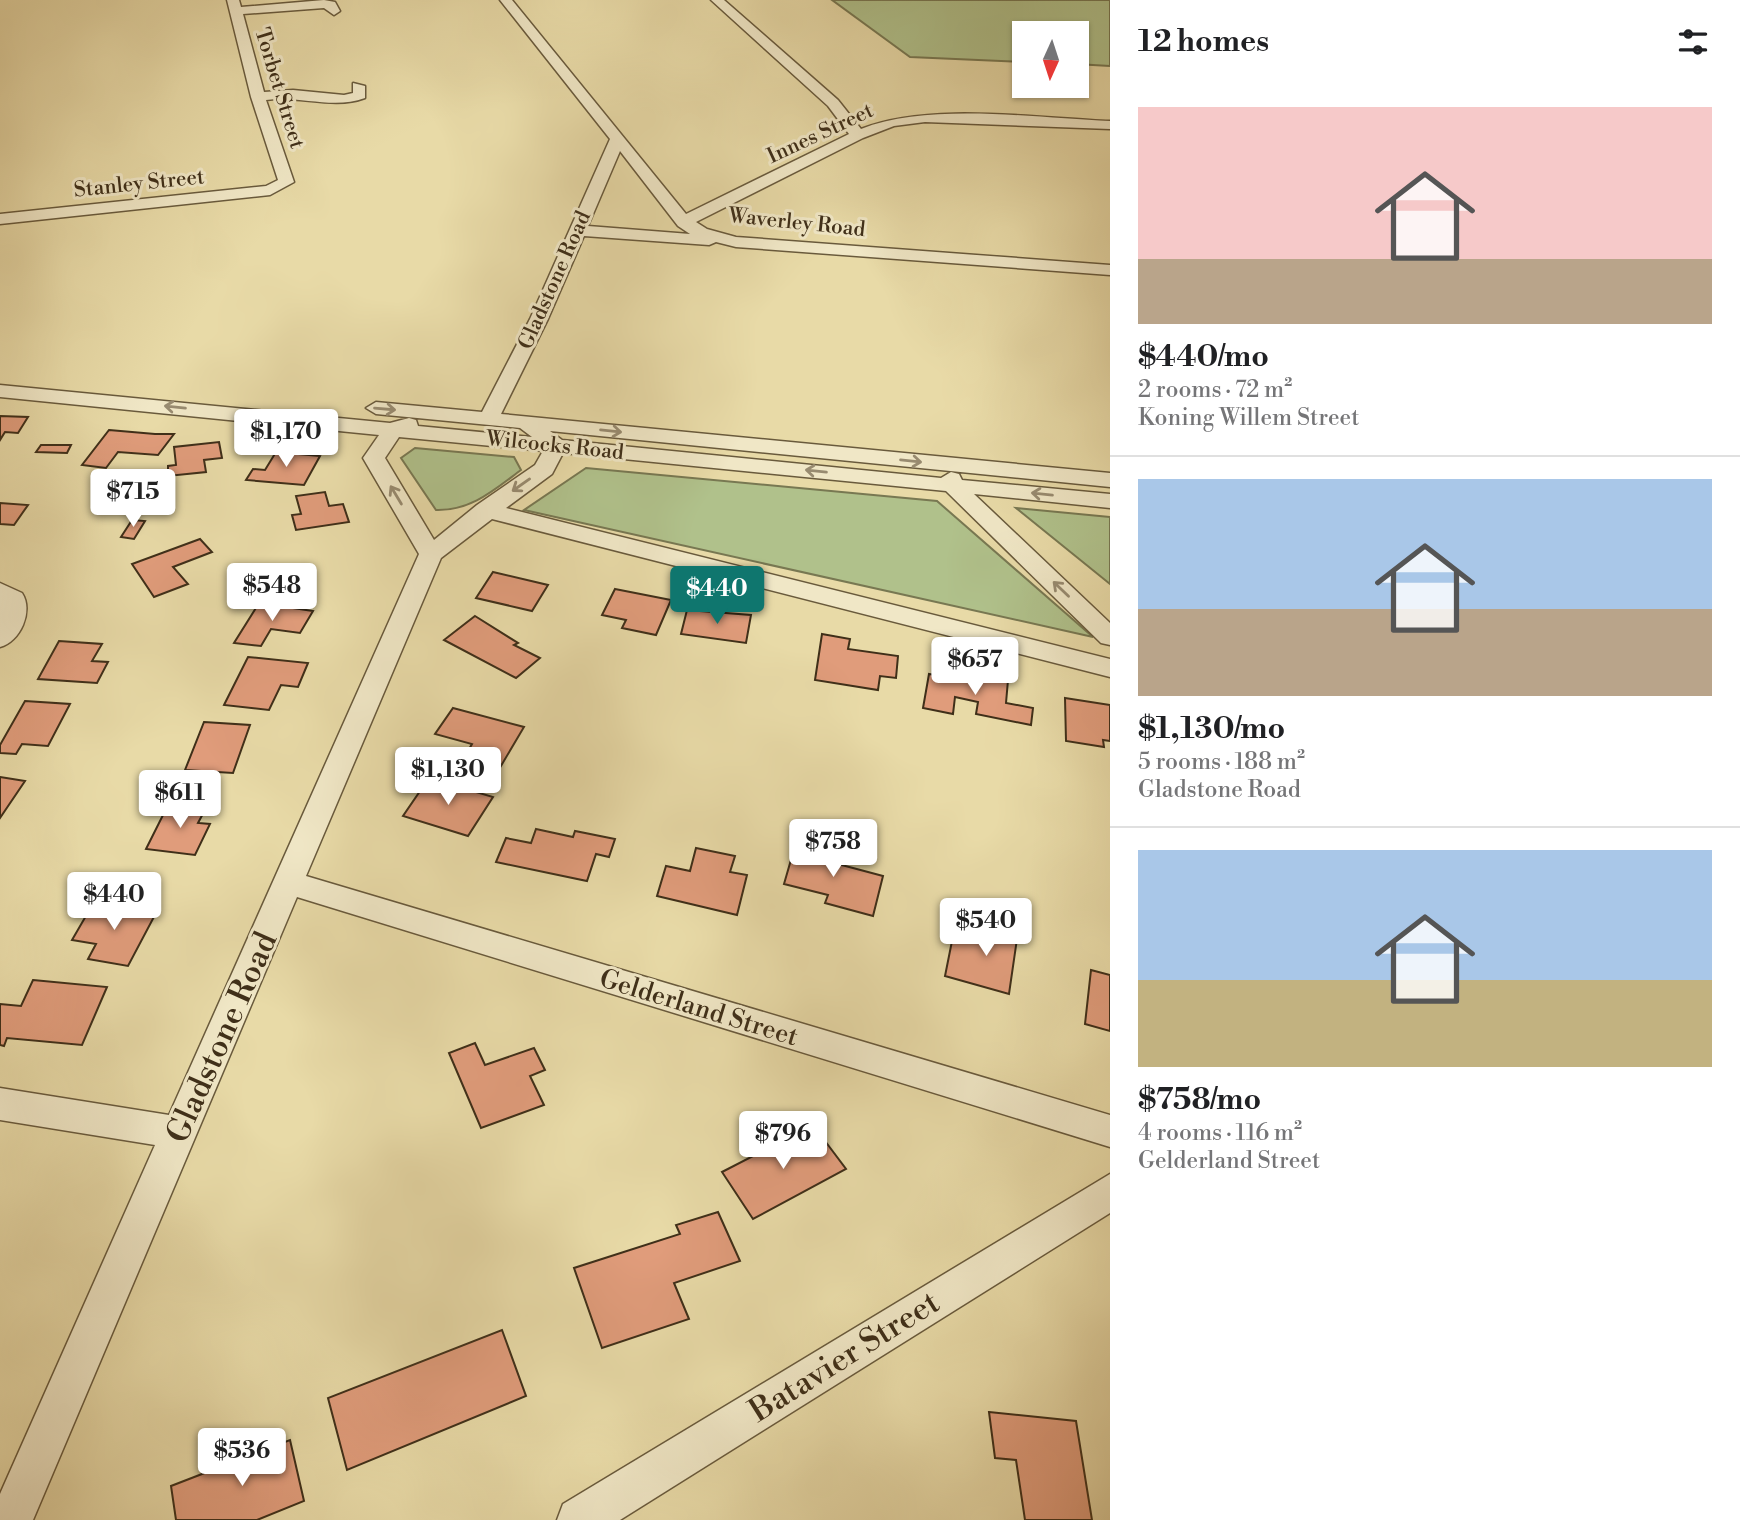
<!DOCTYPE html>
<html lang="en">
<head>
<meta charset="utf-8">
<style>
  body { margin:0; font-family:"Libre Bodoni",serif; background:#f2f2f2; color:#202124; height:100vh; display:flex; flex-direction:column; font-size:26px; white-space:nowrap }
  * { box-sizing:border-box; margin:0 }
  p { font-size:23px; color:#757577 }
  .icon { flex:none; width:38px; height:38px; fill:none; stroke:currentColor; stroke-width:2; stroke-linecap:round; stroke-linejoin:round }
  .map { position:relative; flex:1; overflow:hidden }
  .sheet { display:flex; flex-direction:column; background:#fff; width:630px }
  .sheet>* { flex:none }
  .needle { width:46px; rotate:183deg }
  .tools { position:absolute; left:1012px; top:21px; display:grid; gap:14px }
  .tools a { display:grid; place-items:center; width:77px; height:77px; border-radius:0px; background:#fff; box-shadow:0 2px 5px #0004; font-size:35px }
  .price { position:absolute; translate:-50% -60px; padding:0 16px; border-radius:7px; background:#fff; color:#222; font-size:23px; line-height:46px; filter:drop-shadow(0 2px 4px #0008) }
  .price::after { content:''; position:absolute; left:50%; top:42px; width:21px; height:16px; margin-left:-10px; background:inherit; clip-path:polygon(0 0,100% 0,50% 100%) }
  .price.selected { background:#0f766e; color:#fff }
  ul { padding:0; list-style:none }
  li { display:grid; align-content:center; gap:14px; height:371px; padding:0 28px }
  li+li { border-top:2px solid #e0e0e0 }
  li span { display:grid; place-items:center; height:217px; border-radius:0px; color:#555 }
  li>.icon { margin-inline-start:auto }
  span .icon { width:126px; height:126px; fill:#fffc; stroke-width:1 }
  li b { font-size:30px }
  h2 { display:flex; justify-content:space-between; align-items:center; height:84px; padding:0 28px; font-size:30px }
  main { display:flex; flex:1; min-height:0 }
  .map>svg:first-child { display:block }
  .green { fill:#b0c18b; stroke:#787852; stroke-width:2 }
  .building { fill:#e09c7b; stroke:#3f2f19; stroke-width:2 }
  .lines { fill:none; stroke-linecap:round; stroke-linejoin:round }
  .minor-casing { stroke:#695a3c; stroke-width:3 }
  .minor { fill:#f0e7c6; fill-rule:evenodd }
  .oneway { stroke:#988b70 }
  .labels { text-anchor:middle; stroke-width:6; stroke-linejoin:round; paint-order:stroke }
  .far-street-label { font-size:21px; fill:#3f2f19; stroke:#f0e7c6 }
  .street-label { font-size:26px; fill:#3f2f19; stroke:#f0e7c6 }
  .near-street-label { font-size:32px; fill:#3f2f19; stroke:#f0e7c6 }
</style>
</head>
<body>
<main>
<div class="map">
<svg width="1110" height="1520" viewBox="0 0 1110 1520">
  <rect width="100%" height="100%" fill="#e8daa7"/>
  <filter id="stains"><feTurbulence type="fractalNoise" baseFrequency=".00286" numOctaves="4"/><feColorMatrix values="0 0 0 0 .2 0 0 0 0 .09 0 0 0 0 .02 0 0 0 .5 -.17"/></filter>
  <radialGradient id="worn" r=".72"><stop offset=".6" stop-color="#630" stop-opacity="0"/><stop offset="1" stop-color="#630" stop-opacity=".3"/></radialGradient>
  <g class="green">
    <path d="M832,0H1110V66L1076,64V33H1024V62L910,57Z"/>
    <path d="M415,448L514,457L521,470C494,490 471,511 436,510L401,458Z"/>
    <path d="M586,468L937,501L1093,637L524,510Z"/>
    <path d="M1016,508L1110,517V584Z"/>
  </g>
  <g class="building">
    <path d="M0,416L28,417L18,433L5,432L0,440Z"/>
    <path d="M109,430L155,434H174L158,455L118,452L106,468L82,465Z"/>
    <path d="M219,442L222,458L204,460L206,472L168,476V466L176,465L174,447Z"/>
    <path d="M41,445H71L67,453L36,452Z"/>
    <path d="M276,452L320,456L304,485L246,480L253,469L265,470Z"/>
    <path d="M325,492L329,506L343,504L349,522L296,530L292,515L301,514L296,496Z"/>
    <path d="M0,503L28,505L14,525L0,524Z"/>
    <path d="M132,520L145,521L134,539L121,537Z"/>
    <path d="M200,539L212,552L173,567L188,584L154,597L132,564Z"/>
    <path d="M493,572L548,585L532,611L476,598Z"/>
    <path d="M615,589L671,600L656,635L622,628L626,620L602,615Z"/>
    <path d="M259,603L313,611L300,633L271,629L261,646L234,643Z"/>
    <path d="M687,610L751,615L746,643L681,634Z"/>
    <path d="M475,616L518,643L514,645L540,658L516,678L444,640Z"/>
    <path d="M822,634L850,639L848,649L898,656L896,678L880,676L878,690L815,680Z"/>
    <path d="M59,641L102,644L92,661L108,662L97,683L38,679Z"/>
    <path d="M248,657L308,663L298,687L281,685L269,710L224,705Z"/>
    <path d="M973,673L1008,680L1006,703L1033,708L1031,725L976,714L978,702L955,697L953,714L923,708L929,674L972,682Z"/>
    <path d="M1065,698L1110,705V741L1103,740L1104,747L1066,741Z"/>
    <path d="M25,701L70,704L48,746L22,744L16,754L0,753V745Z"/>
    <path d="M453,708L524,727L495,776L459,766L472,744L435,734Z"/>
    <path d="M204,722L250,725L233,773L185,770Z"/>
    <path d="M0,777L25,781L0,818Z"/>
    <path d="M429,778L493,797L468,836L403,816Z"/>
    <path d="M169,803L206,808L198,823L210,824L195,855L146,849Z"/>
    <path d="M536,829L573,837L575,831L615,839L609,857L596,854L587,881L496,862L506,838L531,843Z"/>
    <path d="M797,839L827,846L823,860L883,876L873,916L825,903L828,895L784,884Z"/>
    <path d="M696,848L735,856L730,872L747,875L737,915L657,896L666,866L690,871Z"/>
    <path d="M94,902L156,913L128,966L88,959L96,944L72,940Z"/>
    <path d="M993,918L1019,925L1009,994L945,976L953,936L988,945Z"/>
    <path d="M1091,970L1110,975V1031L1085,1024Z"/>
    <path d="M33,980L107,987L82,1045L7,1038L4,1046L0,1045V1004L21,1006Z"/>
    <path d="M475,1043L485,1065L534,1048L545,1070L530,1076L544,1105L481,1128L449,1053Z"/>
    <path d="M813,1125L846,1169L753,1219L722,1172Z"/>
    <path d="M718,1212L740,1261L674,1283L689,1319L602,1348L574,1268L680,1234L676,1225Z"/>
    <path d="M502,1330L526,1396L347,1470L328,1398Z"/>
    <path d="M989,1412L1076,1421L1092,1520H1025L1016,1460L995,1458Z"/>
    <path d="M290,1440L304,1501L257,1520H176L171,1486Z"/>
  </g>
  <g class="lines">
    <g class="minor-casing">
      <g id="minor">
        <path d="M227,0H239L241,7L324,0L335,2L340,11L334,15L324,8L243,14L264,92L293,90L344,95L353,93V83L365,86V98C333,110 299,95 266,100L294,182L270,195L0,224V214L266,186L278,180L251,97Z"/>
        <path d="M500,0H512L686,214L849,134L828,106L711,0H724L838,100L861,129C929,102 1035,118 1110,121V129L925,122L894,126L863,138L696,222L707,229L736,237L1110,265V275L736,247L716,242L709,245L584,236L548,319L501,414L1110,473V487L550,431L562,440L941,478L951,472L959,474L962,480L1110,494V508L974,494L1110,623V645L1101,643L946,491L563,453L552,474L506,508L1110,659V677L492,519L441,558L306,876L1110,1115V1147L297,897L33,1520H0V1494L155,1145L0,1120V1088L169,1115L419,554L363,458L379,435L0,397V385L390,423L409,418L416,420L418,426L532,437L520,428L376,414L366,408L376,402L482,412L530,319L610,139ZM620,151L678,226L690,234L588,226ZM399,437L543,451L535,465L477,505L434,540L385,458Z"/>
        <path d="M0,583L22,593C34,611 20,642 0,647Z"/>
        <path d="M1110,1174V1213L620,1520H557L563,1504Z"/>
      </g>
    </g>
    <use href="#minor" class="minor"/>
  </g>
  <defs><path id="oneway-shaft" d="M-6 0H5M1.5-3L5.5 0L1.5 3" fill="none" stroke-width="1.6" stroke-linecap="round" stroke-linejoin="round" transform="scale(1.75)"/></defs>
  <g class="oneway">
    <use href="#oneway-shaft" transform="translate(175 407) rotate(-174)"/>
    <use href="#oneway-shaft" transform="translate(385 409) rotate(5)"/>
    <use href="#oneway-shaft" transform="translate(611 431) rotate(6)"/>
    <use href="#oneway-shaft" transform="translate(911 461) rotate(6)"/>
    <use href="#oneway-shaft" transform="translate(816 471) rotate(-174)"/>
    <use href="#oneway-shaft" transform="translate(521 485) rotate(145)"/>
    <use href="#oneway-shaft" transform="translate(1042 494) rotate(-174)"/>
    <use href="#oneway-shaft" transform="translate(396 495) rotate(-121)"/>
    <use href="#oneway-shaft" transform="translate(1061 589) rotate(-136)"/>
  </g>
  <g class="labels">
    <g class="far-street-label">
      <text transform="translate(280 88) rotate(73)" y="7">Torbet Street</text>
      <text transform="translate(820 133) rotate(-25)" y="7">Innes Street</text>
      <text transform="translate(139 183) rotate(-6)" y="7">Stanley Street</text>
      <text transform="translate(797 222) rotate(6)" y="7">Waverley Road</text>
      <text transform="translate(554 280) rotate(-66)" y="7">Gladstone Road</text>
      <text transform="translate(555 445) rotate(6)" y="7">Wilcocks Road</text>
    </g>
    <g class="street-label">
      <text transform="translate(699 1007) rotate(17)" y="9">Gelderland Street</text>
    </g>
    <g class="near-street-label">
      <text transform="translate(221 1037) rotate(-66)" y="11">Gladstone Road</text>
      <text transform="translate(844 1356) rotate(-32)" y="11">Batavier Street</text>
    </g>
  </g>
  <rect width="100%" height="100%" filter="url(#stains)"/>
  <rect width="100%" height="100%" fill="url(#worn)"/>
</svg>
<div class="tools">
<a><svg class="needle" viewBox="-14 -14 28 28"><path d="M0-13l5 13h-10z" fill="#e53935"/><path d="M0 13l5-13h-10z" fill="#757577"/></svg></a>
</div>
<b class="price" style="left:286px;top:469px">$1,170</b>
<b class="price" style="left:133px;top:529px">$715</b>
<b class="price" style="left:272px;top:623px">$548</b>
<b class="price selected" style="left:717px;top:626px">$440</b>
<b class="price" style="left:975px;top:697px">$657</b>
<b class="price" style="left:448px;top:807px">$1,130</b>
<b class="price" style="left:180px;top:830px">$611</b>
<b class="price" style="left:833px;top:879px">$758</b>
<b class="price" style="left:114px;top:932px">$440</b>
<b class="price" style="left:986px;top:958px">$540</b>
<b class="price" style="left:783px;top:1171px">$796</b>
<b class="price" style="left:242px;top:1488px">$536</b>
</div>
<section class="sheet">
<h2>12 homes<svg class="icon" aria-label="filters" viewBox="0 0 24 24"><path d="M4 7h16M4 17h16"/><circle cx="9" cy="7" r="2"/><circle cx="15" cy="17" r="2"/></svg></h2>
<ul>
<li><span style="background:linear-gradient(#f6c9c9 70%,#b9a48a 0)"><svg class="icon" aria-label="home" viewBox="0 0 24 24"><path d="M3 11l9-7 9 7M6 9v11h12V9"/></svg></span><div><b>$440/mo</b><p>2 rooms · 72 m²</p><p>Koning Willem Street</p></div></li>
<li><span style="background:linear-gradient(#a9c7e8 60%,#b9a48a 0)"><svg class="icon" aria-label="home" viewBox="0 0 24 24"><path d="M3 11l9-7 9 7M6 9v11h12V9"/></svg></span><div><b>$1,130/mo</b><p>5 rooms · 188 m²</p><p>Gladstone Road</p></div></li>
<li><span style="background:linear-gradient(#a9c7e8 60%,#c2b280 0)"><svg class="icon" aria-label="home" viewBox="0 0 24 24"><path d="M3 11l9-7 9 7M6 9v11h12V9"/></svg></span><div><b>$758/mo</b><p>4 rooms · 116 m²</p><p>Gelderland Street</p></div></li>
</ul>
</section>
</main>
</body>
</html>
